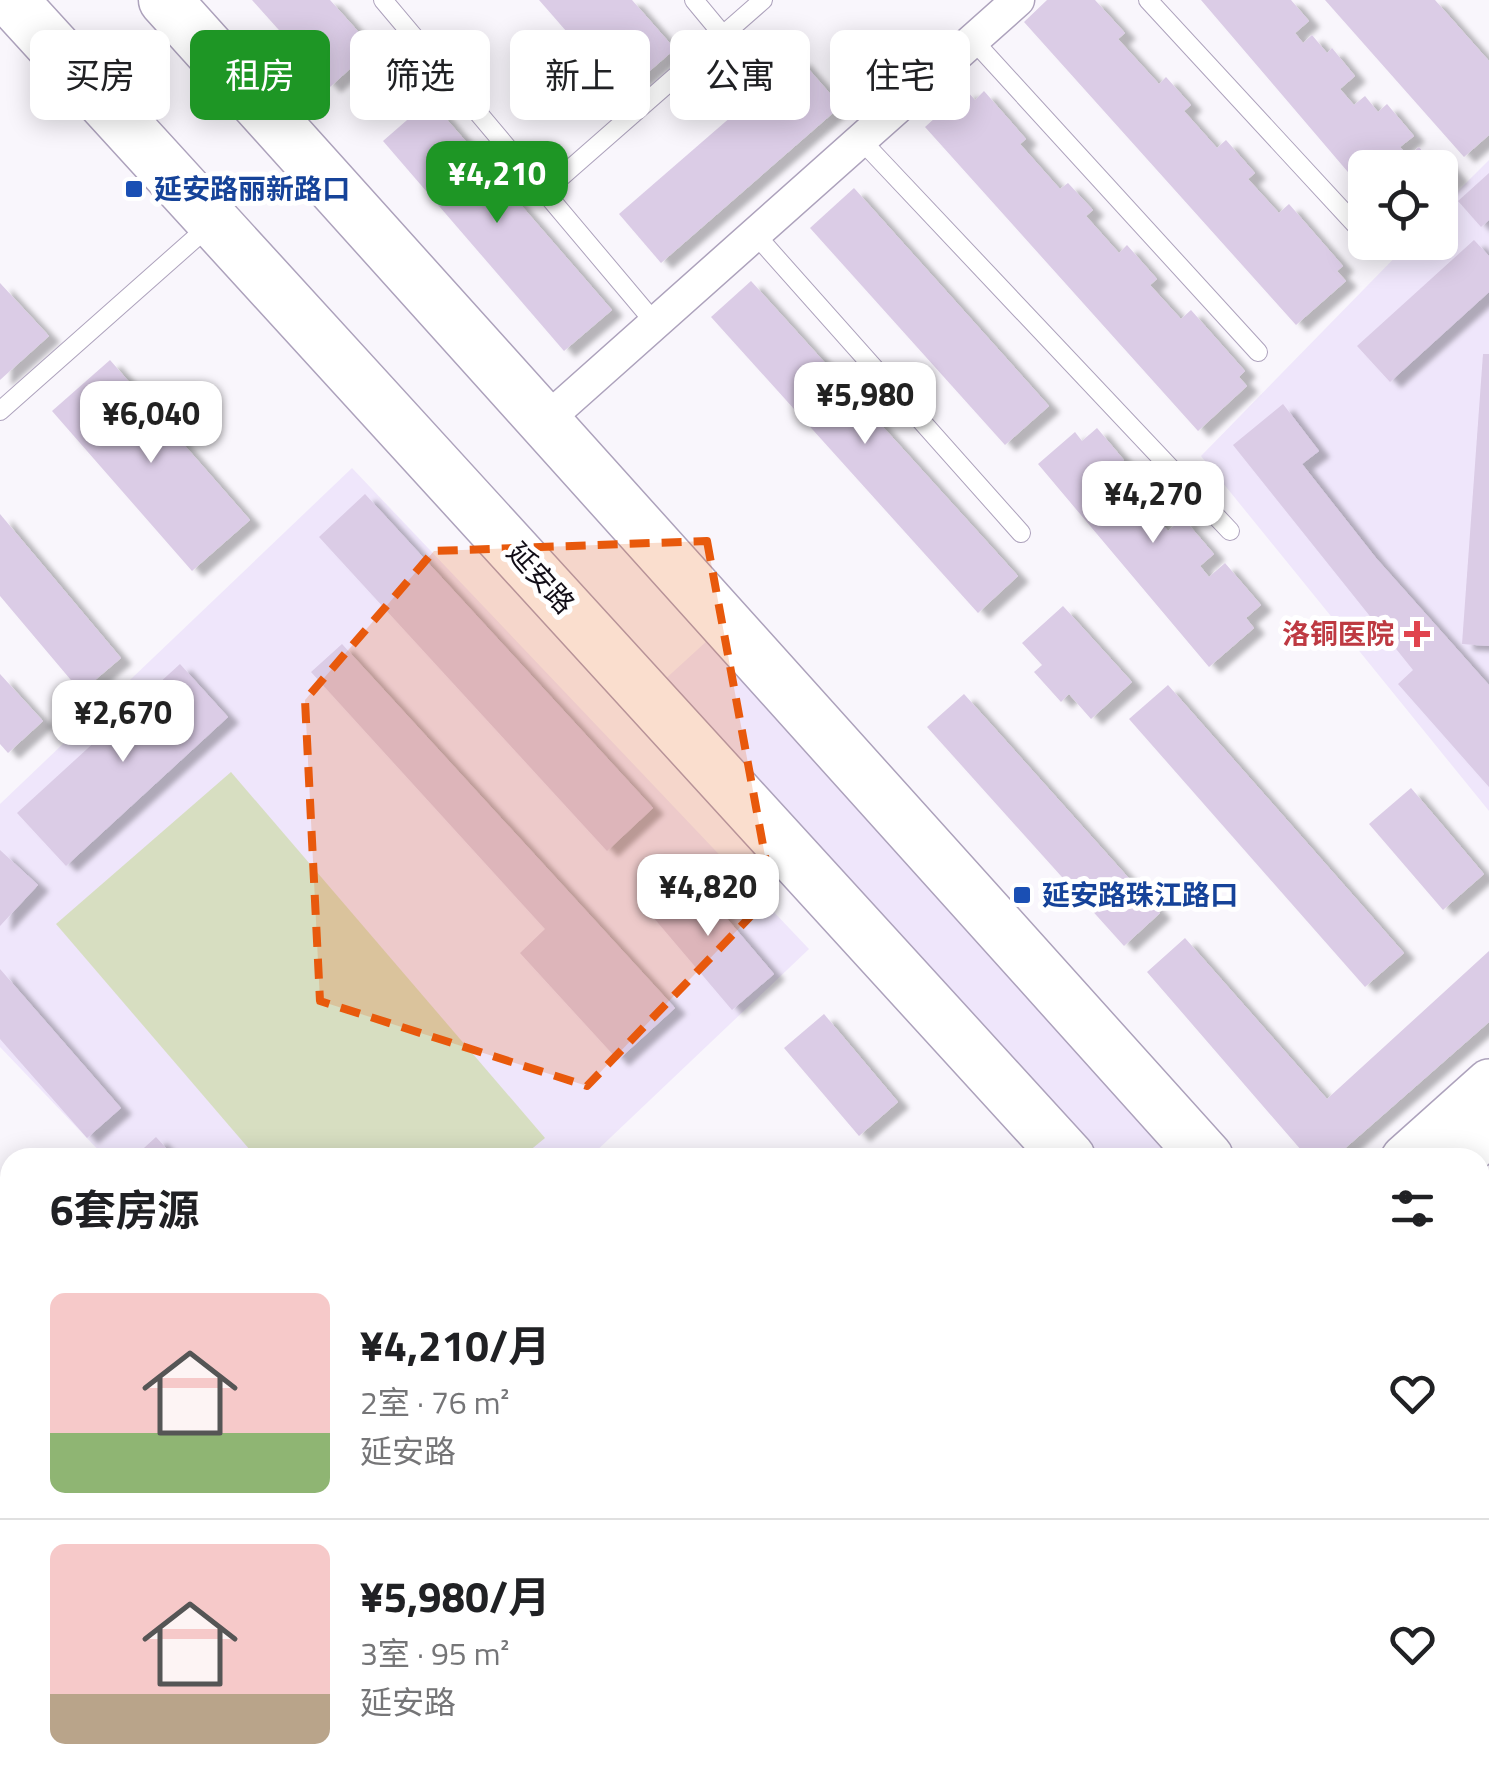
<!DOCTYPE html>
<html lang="zh">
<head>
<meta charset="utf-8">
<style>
  body { margin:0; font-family:"Titillium Web","Noto Sans SC",sans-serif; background:#f6f6f6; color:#202124; height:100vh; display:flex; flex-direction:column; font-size:38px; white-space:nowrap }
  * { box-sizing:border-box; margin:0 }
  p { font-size:32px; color:#757577 }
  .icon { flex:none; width:55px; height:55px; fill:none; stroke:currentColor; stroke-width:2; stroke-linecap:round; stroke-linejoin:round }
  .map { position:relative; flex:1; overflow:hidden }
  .side { position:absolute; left:0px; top:1148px; width:1490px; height:642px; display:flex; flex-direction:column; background:#fff; border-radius:30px 30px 0 0; box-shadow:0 5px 25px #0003 }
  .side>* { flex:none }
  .guide { position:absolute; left:30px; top:30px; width:1430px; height:90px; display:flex; gap:20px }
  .controls { position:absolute; left:1348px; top:150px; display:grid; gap:20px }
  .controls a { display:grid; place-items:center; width:110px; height:110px; border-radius:15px; background:#fff; box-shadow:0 5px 25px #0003; font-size:50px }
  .price { position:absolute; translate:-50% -85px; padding:0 22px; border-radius:20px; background:#fff; color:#222; font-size:32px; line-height:65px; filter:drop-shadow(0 2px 5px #0008) }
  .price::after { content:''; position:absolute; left:50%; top:60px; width:30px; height:22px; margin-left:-15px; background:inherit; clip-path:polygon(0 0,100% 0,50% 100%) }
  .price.selected { background:#1e9625; color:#fff }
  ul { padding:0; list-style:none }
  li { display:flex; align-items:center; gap:30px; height:250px; padding:0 50px }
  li+li { border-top:2px solid #e0e0e0 }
  li span { display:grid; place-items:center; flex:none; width:280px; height:200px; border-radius:15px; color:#555 }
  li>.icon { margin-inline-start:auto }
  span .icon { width:120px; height:120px; fill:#fffc; stroke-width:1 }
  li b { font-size:42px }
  h2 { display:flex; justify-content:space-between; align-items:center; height:120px; padding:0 50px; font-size:42px }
  .pill { padding:0 35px; border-radius:15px; background:#fff; box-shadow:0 5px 25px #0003; font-size:35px; line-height:90px }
  .pill.selected { background:#1e9625; color:#fff }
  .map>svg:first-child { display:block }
  .built { fill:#efe6fb }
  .green { fill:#d7dec1 }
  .building { fill:#dbcce6; filter:url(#shadow) }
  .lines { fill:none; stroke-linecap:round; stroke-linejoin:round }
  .service-casing { stroke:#ada2bc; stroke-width:20 }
  .minor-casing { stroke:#ada2bc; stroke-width:35 }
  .secondary-casing { stroke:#ada2bc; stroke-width:48 }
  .primary-casing { stroke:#ada2bc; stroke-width:55 }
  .service { stroke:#fff; stroke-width:18 }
  .minor { stroke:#fff; stroke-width:32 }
  .secondary { stroke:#fff; stroke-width:45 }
  .primary { stroke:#fff; stroke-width:52 }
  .marked { fill:#e8590c; fill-opacity:0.2; stroke:#e8590c; stroke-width:8; stroke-dasharray:20 12; stroke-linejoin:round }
  .transit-dot { fill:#1a4fb4; stroke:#fff; stroke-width:4 }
  .health-dot { fill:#e0444e; stroke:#fff; stroke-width:4 }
  .labels { text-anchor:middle; stroke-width:10; stroke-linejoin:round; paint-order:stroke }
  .transit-label { font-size:28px; font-weight:bold; fill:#164399; stroke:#fff; text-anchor:start }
  .street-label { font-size:28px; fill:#120e17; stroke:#fff }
  .health-label { font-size:28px; font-weight:bold; fill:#be3a42; stroke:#fff; text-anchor:end }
</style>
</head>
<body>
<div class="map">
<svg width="1489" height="1788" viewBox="0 0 1489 1788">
  <defs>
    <filter id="shadow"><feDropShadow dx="11" dy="6" stdDeviation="2.5" flood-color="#0004"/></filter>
  </defs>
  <rect width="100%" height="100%" fill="#f9f6fc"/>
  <g class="built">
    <path d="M1489,160V811L1201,456L1409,243L1440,242V209Z"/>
    <path d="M352,468L809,949L590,1157H105L0,1047V804Z"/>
    <path d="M720,629L1200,1157H1072L650,693Z"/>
    <path d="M1480,1465L1489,1475V1617L1480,1607Z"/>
    <path d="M10,1639V1780H189L196,1788H0V1648Z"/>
  </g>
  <g class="green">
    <path d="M231,772L545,1138L522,1157H256L56,924Z"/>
    <path d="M0,1497L10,1508V1597L0,1606Z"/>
  </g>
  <g class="building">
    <path d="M252,0H330L373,48L330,87Z"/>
    <path d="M539,0H632L675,49L622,95Z"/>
    <path d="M1047,0H1095L1125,33L1118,39L1159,84L1166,77L1191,105L1184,111L1217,148L1226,140L1255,173L1248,179L1279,213L1289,204L1343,266L1337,271L1346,281L1296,325L1024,22Z"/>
    <path d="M1201,0H1291L1309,21L1295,33L1303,43L1312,35L1327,53L1332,48L1355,76L1340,89L1354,105L1365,96L1378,112L1387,104L1414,136L1400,147L1408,156L1419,147L1429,159L1437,152L1458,177L1440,193V168H1365V192Z"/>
    <path d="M1325,0H1435L1489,61V135L1464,157Z"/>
    <path d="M799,58L841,106L661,263L619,214Z"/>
    <path d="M966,90L975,100L984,91L1026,139L1020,144L1060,189L1068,183L1093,210L1086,216L1119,253L1127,245L1157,279L1150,285L1181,319L1191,310L1245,371L1239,377L1247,386L1198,431L925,127Z"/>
    <path d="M430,100L612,310L564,351L383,141Z"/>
    <path d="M1489,173V220L1481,227L1458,201Z"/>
    <path d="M854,188L1049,406L1005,445L810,228Z"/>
    <path d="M1474,240L1489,256V292L1390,382L1357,346Z"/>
    <path d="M751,281L1018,576L978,613L711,317Z"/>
    <path d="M0,283L49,336L0,380Z"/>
    <path d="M1483,354H1489V646L1462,644Z"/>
    <path d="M110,360L250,520L192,571L52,411Z"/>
    <path d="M1283,404L1319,451L1302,464L1376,558L1489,685V787L1398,684L1413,670L1233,445Z"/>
    <path d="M1097,428L1124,460L1112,471L1125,488L1142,474L1171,509L1158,519L1168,531L1183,518L1214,554L1200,566L1209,577L1225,563L1261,605L1246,618L1254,628L1209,667L1038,464L1075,432L1082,441Z"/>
    <path d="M365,494L653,808L607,851L319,537Z"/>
    <path d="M0,514L121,658L81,692L0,596Z"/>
    <path d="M1063,606L1132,682L1091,719L1069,694L1061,702L1034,672L1042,665L1022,643Z"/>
    <path d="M342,644L675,1008L618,1060L520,953L545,929L311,672Z"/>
    <path d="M180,664L228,717L66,866L17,813Z"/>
    <path d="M0,674L43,721L8,753L0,744Z"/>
    <path d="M1168,685L1404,953L1365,987L1129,719Z"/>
    <path d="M964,694L1160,913L1124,946L927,727Z"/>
    <path d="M1411,788L1484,874L1443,910L1369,824Z"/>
    <path d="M0,850L38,885L0,926Z"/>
    <path d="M684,868L774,974L732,1010L642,904Z"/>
    <path d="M1185,938L1327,1099L1489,951V1022L1334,1158H1308L1147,972Z"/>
    <path d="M0,969L121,1108L87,1138L0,1039Z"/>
    <path d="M824,1014L898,1102L859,1136L784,1048Z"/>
    <path d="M156,1137L175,1158H133Z"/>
    <path d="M1489,1228V1341L1480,1331V1236Z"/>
    <path d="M0,1285L10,1297V1375L0,1364Z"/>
    <path d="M10,1654V1729L0,1738V1663Z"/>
    <path d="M1489,1751V1788H1461L1457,1780H1480V1759Z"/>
    <path d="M73,1780H95L86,1788Z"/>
    <path d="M226,1780H287L295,1788H233Z"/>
    <path d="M391,1780H457L464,1788H398Z"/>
    <path d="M562,1780H647L639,1788H554Z"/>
    <path d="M872,1780H958L949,1788H863Z"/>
    <path d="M974,1780H1003L1010,1788H982Z"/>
    <path d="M1077,1780H1143L1150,1788H1084Z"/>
  </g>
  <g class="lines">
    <g class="service-casing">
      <g id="service">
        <path d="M383,0L655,323"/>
        <path d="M694,0L723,35"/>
        <path d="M1148,0L1365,235"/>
        <path d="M973,40L1258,352"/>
        <path d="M861,140L1230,531"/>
        <path d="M545,191L763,0"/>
        <path d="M755,234L1021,533"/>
        <path d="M0,411L209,226"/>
      </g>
    </g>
    <g class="minor-casing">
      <g id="minor">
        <path d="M544,422L1018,0"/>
        <path d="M1480,1715L1489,1707"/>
        <path d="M1400,1788L1409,1780"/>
      </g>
    </g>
    <g class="secondary-casing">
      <g id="secondary">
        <path d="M1404,1158L1489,1082"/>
        <path d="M1461,1158L1489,1133"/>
        <path d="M712,1788L720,1780"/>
        <path d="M768,1788L777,1780"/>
      </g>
    </g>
    <g class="primary-casing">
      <g id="primary">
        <path d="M11,0L1069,1158"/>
        <path d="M165,0L1207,1158"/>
        <path d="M1480,1459L1489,1469"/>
        <path d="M1480,1615L1489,1625"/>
      </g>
    </g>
    <use href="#service" class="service"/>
    <use href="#minor" class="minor"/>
    <use href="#secondary" class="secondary"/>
    <use href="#primary" class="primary"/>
  </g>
  <path class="marked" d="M707,541L772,894L587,1086L320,1001L305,700L434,551Z"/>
  <g class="transit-dot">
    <rect x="124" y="179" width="20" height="20" rx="5"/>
    <rect x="1012" y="885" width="20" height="20" rx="5"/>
  </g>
  <path class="health-dot" d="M1412 619h10v10h10v10h-10v10h-10v-10h-10v-10h10z"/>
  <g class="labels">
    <g class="transit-label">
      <text x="154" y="199">延安路丽新路口</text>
      <text x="1042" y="905">延安路珠江路口</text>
    </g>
    <g class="street-label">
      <text transform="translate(541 578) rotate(48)" y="10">延安路</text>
    </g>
    <g class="health-label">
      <text x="1394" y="644">洛铜医院</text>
    </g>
  </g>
</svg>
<div class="controls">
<a><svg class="icon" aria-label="locate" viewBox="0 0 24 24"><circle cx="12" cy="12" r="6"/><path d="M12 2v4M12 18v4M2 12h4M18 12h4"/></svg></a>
</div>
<b class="price selected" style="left:497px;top:226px">¥4,210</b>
<b class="price" style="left:865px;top:447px">¥5,980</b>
<b class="price" style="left:151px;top:466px">¥6,040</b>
<b class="price" style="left:1153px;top:546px">¥4,270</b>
<b class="price" style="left:123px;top:765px">¥2,670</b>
<b class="price" style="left:708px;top:939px">¥4,820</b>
<div class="guide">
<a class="pill">买房</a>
<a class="pill selected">租房</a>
<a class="pill">筛选</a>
<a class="pill">新上</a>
<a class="pill">公寓</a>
<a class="pill">住宅</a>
</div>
<section class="side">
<h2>6套房源<svg class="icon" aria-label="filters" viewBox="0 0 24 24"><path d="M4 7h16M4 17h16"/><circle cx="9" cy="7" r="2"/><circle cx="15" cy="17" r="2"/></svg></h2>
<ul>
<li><span style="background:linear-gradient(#f6c9c9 70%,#8fb573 0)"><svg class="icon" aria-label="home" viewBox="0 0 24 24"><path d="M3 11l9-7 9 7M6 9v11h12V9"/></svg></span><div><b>¥4,210/月</b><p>2室 · 76 m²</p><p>延安路</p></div><svg class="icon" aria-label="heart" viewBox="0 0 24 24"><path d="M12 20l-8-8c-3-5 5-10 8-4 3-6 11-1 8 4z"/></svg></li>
<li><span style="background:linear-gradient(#f6c9c9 75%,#b9a48a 0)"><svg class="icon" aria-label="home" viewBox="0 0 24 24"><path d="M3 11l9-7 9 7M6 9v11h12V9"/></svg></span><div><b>¥5,980/月</b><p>3室 · 95 m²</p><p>延安路</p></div><svg class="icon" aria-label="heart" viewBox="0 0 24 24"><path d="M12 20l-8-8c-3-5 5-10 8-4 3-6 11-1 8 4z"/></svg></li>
</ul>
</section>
</div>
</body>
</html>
